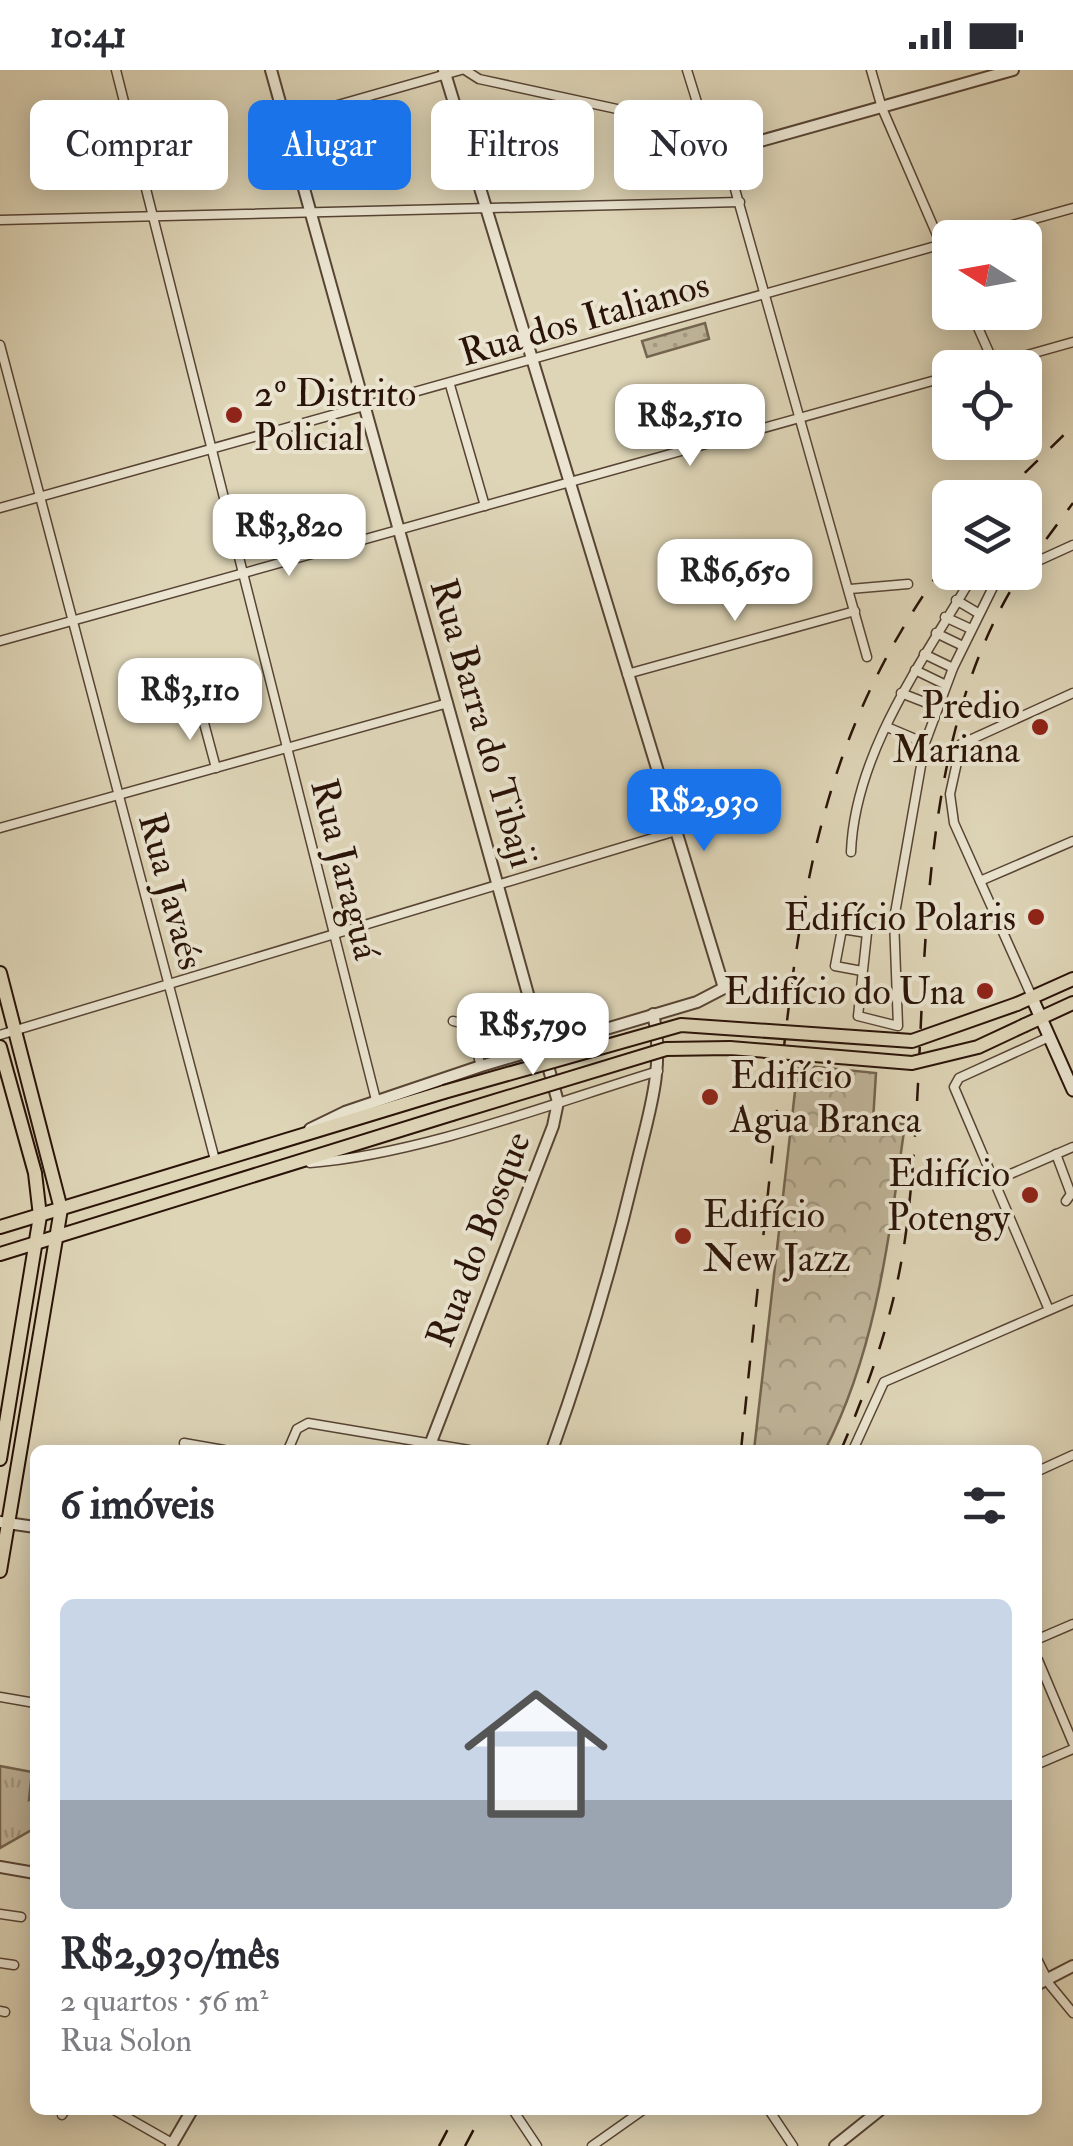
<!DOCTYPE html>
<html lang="pt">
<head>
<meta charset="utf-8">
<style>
  body { margin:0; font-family:"IM FELL Double Pica",serif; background:#f7f7f7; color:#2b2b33; height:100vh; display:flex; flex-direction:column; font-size:38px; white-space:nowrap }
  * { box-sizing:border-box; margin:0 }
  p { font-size:32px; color:#7c7c81 }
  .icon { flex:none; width:55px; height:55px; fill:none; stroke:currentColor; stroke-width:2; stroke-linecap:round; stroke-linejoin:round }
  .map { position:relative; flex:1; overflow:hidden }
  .side { position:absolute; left:30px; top:1375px; width:1012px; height:670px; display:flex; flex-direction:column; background:#fff; border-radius:15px; box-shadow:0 5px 25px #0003 }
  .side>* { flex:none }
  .top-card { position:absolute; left:30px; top:30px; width:1015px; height:90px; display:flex; gap:20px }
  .needle { width:65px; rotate:281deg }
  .controls { position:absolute; left:932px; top:150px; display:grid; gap:20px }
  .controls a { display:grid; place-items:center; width:110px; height:110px; border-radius:15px; background:#fff; box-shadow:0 5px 25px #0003; font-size:50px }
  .price { position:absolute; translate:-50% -85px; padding:0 22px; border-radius:20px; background:#fff; color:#222; font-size:32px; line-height:65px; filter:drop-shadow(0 2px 5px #0008) }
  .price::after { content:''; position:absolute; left:50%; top:60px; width:30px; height:22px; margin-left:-15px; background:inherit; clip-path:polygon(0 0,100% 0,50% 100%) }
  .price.on { background:#1a73e8; color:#fff }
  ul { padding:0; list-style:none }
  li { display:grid; align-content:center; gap:20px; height:530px; padding:0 30px }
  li+li { border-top:2px solid #e1e1e2 }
  li span { display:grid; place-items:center; height:310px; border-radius:15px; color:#555 }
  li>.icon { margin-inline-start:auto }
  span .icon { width:180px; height:180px; fill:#fffc; stroke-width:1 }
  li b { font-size:42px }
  h2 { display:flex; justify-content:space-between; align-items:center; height:120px; padding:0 30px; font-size:42px }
  .tag { padding:0 35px; border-radius:15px; background:#fff; box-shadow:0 5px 25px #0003; font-size:35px; line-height:90px }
  .tag.on { background:#1a73e8; color:#fff }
  .status { display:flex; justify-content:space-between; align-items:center; height:70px; padding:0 50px; background:#fff; direction:ltr }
  .status svg { height:28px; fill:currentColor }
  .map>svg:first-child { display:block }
  .grass { fill:url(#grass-dots); stroke:#746450; stroke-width:2.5 }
  .forest { fill:url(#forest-crowns); stroke:#746450; stroke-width:2.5 }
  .park { fill:url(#park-tufts); stroke:#746450; stroke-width:2.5 }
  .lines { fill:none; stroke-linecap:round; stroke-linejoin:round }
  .minor-casing { stroke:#574434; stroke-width:11 }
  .tertiary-casing { stroke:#574434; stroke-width:14 }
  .secondary-casing { stroke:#2a1308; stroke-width:15 }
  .primary-casing { stroke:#2a1308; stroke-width:16 }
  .minor { stroke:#eae4d0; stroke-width:8 }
  .tertiary { stroke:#eae4d0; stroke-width:10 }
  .secondary { stroke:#eae4d0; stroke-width:11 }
  .primary { stroke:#ded5b7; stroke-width:12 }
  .rail { stroke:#2a1308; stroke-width:2.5; stroke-dasharray:18 18; stroke-linecap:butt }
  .primary-bridge-casing { stroke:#2a1308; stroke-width:16; stroke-linecap:butt }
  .primary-bridge { stroke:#ded5b7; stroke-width:12 }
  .poi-dot { fill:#8f2418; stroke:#eae4d0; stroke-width:4 }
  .labels { text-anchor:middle; stroke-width:8; stroke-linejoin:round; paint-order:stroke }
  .street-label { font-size:38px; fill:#2a1308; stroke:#eae4d0 }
  .poi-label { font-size:38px; fill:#2a1308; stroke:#eae4d0; text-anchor:end }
</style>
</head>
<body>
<div class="status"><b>10:41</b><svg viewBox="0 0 49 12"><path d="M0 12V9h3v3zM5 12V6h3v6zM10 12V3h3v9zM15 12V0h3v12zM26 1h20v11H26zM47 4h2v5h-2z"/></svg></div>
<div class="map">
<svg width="1073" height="2076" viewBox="0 0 1073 2076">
  <defs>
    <pattern id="grass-dots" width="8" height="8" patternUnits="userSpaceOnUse" patternTransform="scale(2.5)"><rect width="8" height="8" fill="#bfb499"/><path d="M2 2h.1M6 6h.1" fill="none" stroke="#a49a82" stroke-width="1.8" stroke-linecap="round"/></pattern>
    <pattern id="forest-crowns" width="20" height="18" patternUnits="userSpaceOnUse" patternTransform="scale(2.5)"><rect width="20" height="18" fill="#bfb499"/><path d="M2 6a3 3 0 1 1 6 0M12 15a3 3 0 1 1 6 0" fill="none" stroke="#a49a82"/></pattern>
    <pattern id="park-tufts" width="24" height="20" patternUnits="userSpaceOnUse" patternTransform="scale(2.5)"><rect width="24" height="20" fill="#bfb499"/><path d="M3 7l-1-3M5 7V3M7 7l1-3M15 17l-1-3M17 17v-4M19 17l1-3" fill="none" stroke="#a49a82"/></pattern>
  </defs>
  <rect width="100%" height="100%" fill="#ded5b7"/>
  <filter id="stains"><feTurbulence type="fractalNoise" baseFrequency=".002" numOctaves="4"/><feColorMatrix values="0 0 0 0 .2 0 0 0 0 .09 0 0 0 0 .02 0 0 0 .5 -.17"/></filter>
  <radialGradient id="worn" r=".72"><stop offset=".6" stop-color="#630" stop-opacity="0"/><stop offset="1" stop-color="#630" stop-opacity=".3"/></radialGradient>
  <path class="grass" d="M705,253L709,269L647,287L642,271Z"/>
  <path class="forest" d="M798,995L876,1003L873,1051L905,1054C889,1166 877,1279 825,1380H754Z"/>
  <path class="park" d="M0,1696L32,1702L29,1730L35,1728V1758L0,1778Z"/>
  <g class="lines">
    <g class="minor-casing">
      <g id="minor">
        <path d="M116,0L376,1030"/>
        <path d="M465,0L479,9L760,70"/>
        <path d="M687,0L704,55"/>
        <path d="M871,0L882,38L950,195"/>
        <path d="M285,50L461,0"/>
        <path d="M718,59L867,587"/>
        <path d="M0,150L740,132"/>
        <path d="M966,168L1073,138"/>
        <path d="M971,242L996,298"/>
        <path d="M0,275L215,1090"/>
        <path d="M981,298L1073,272"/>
        <path d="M450,315L485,436"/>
        <path d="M1025,365L1029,374"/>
        <path d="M0,438L950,172"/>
        <path d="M1040,490L1073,475"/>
        <path d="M850,519L908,514"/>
        <path d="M956,530L978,543"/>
        <path d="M945,547L971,559"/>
        <path d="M936,563L963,576"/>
        <path d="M0,571L950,306"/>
        <path d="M924,584L953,598"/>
        <path d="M915,600L946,615"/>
        <path d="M627,604L855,541"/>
        <path d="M901,623L937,637"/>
        <path d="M200,638L216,698"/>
        <path d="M887,657L925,673"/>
        <path d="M0,758L448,633"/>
        <path d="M851,782C855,680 926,587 975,502"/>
        <path d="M980,811L1073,771"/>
        <path d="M862,901L835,896L842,859L867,863L858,946L898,956L894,849L925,673L953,598L997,509L1004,508"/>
        <path d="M1032,927L954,753L950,724L961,674L1073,623"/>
        <path d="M453,951L469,955L481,996"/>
        <path d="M0,965L676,761"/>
        <path d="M1056,1084L1071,1124L1066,1131"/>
        <path d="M310,1093C421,1084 550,1034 658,1001"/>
        <path d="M992,1112L1073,1077"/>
        <path d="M1049,1240L954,1017L959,1008L1049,967"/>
        <path d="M184,1373L224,1380"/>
        <path d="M288,1380L297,1359L308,1353L469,1380"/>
        <path d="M853,1380L884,1312L1073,1230"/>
        <path d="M1038,1401L1073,1385"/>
        <path d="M1038,1569L1073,1554"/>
        <path d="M1038,1590L1073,1673"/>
        <path d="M0,1627L35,1633"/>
        <path d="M1038,1694L1073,1679"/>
        <path d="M0,1844L21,1847"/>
        <path d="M1038,1891L1050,1915L1073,1943"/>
        <path d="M0,1893L14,1895"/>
        <path d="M0,1941L5,1942"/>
        <path d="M114,2040L172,2073"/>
        <path d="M513,2040L537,2076"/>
        <path d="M769,2040L793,2076"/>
        <path d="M62,2045L65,2040"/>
        <path d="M592,2076L643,2040"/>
      </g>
    </g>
    <g class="tertiary-casing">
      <g id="tertiary">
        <path d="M271,0L558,1032L553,1056L428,1380"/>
        <path d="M725,81L1013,0"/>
        <path d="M310,1059L345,1042L481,996L697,932L724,918L444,0"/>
        <path d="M552,1380C585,1288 612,1197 635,1101C647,1049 666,997 653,944"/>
        <path d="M0,1452L35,1457"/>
        <path d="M0,1797L35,1803"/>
        <path d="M1038,1914L1073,1896"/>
        <path d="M171,2076L192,2040"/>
        <path d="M835,2076L880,2040"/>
      </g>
    </g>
    <g class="secondary-casing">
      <path id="secondary" d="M1032,928L1073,1020"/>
    </g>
    <g class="primary-casing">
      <g id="primary">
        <path d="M0,903L61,1139L0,1501"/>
        <path d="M1017,934L1073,909"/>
        <path d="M1025,955L1073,933"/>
        <path d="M0,977L35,1103L40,1146L0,1389"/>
        <path d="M0,1157L444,1022"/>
        <path d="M0,1184L452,1044"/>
      </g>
    </g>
    <use href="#minor" class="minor"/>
    <use href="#tertiary" class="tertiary"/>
    <use href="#secondary" class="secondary"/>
    <use href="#primary" class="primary"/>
    <g class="rail">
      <path d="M999,428L1073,356"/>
      <path d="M1025,498L1073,433"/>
      <path d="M741,1380C752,1270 764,1159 776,1049C800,830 815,671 950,487"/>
      <path d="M841,1380C871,1310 896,1238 906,1162C934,948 901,689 1022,502"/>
      <path d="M439,2076L458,2040"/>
      <path d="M465,2076L484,2040"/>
    </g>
    <g class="primary-bridge-casing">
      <g id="primary-bridge">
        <path d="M444,1022L681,955L912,971L1017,934"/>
        <path d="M452,1044L666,979L730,978L912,993L978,977L1025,955"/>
      </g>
    </g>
    <use href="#primary-bridge" class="primary-bridge"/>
  </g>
  <g class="poi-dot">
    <circle cx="234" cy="345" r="10"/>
    <circle cx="1040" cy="657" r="10"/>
    <circle cx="1036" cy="847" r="10"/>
    <circle cx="985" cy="921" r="10"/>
    <circle cx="710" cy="1027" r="10"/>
    <circle cx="1030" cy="1125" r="10"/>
    <circle cx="683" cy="1166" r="10"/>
  </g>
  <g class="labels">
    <g class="street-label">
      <text transform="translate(584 248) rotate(-16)" y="13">Rua dos Italianos</text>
      <text transform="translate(484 653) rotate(74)" y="13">Rua Barra do Tibaji</text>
      <text transform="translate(346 799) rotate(76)" y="13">Rua Jaraguá</text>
      <text transform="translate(172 821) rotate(75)" y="13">Rua Javaés</text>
      <text transform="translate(478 1169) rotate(-69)" y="13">Rua do Bosque</text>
    </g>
    <g class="poi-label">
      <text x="254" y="336" text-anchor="start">2º Distrito<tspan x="254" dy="44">Policial</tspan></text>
      <text x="1020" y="648">Predio<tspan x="1020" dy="44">Mariana</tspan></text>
      <text x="1016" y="860">Edifício Polaris</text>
      <text x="965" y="934">Edifício do Una</text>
      <text x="730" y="1018" text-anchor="start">Edifício<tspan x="730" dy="44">Agua Branca</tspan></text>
      <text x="1010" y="1116">Edifício<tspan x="1010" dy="44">Potengy</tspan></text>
      <text x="703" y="1157" text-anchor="start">Edifício<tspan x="703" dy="44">New Jazz</tspan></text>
    </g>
  </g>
  <rect width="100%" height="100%" filter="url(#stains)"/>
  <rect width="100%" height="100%" fill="url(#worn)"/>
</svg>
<div class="controls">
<a><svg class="needle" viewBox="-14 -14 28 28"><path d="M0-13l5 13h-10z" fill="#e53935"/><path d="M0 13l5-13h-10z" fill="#7c7c81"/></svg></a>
<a><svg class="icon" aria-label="locate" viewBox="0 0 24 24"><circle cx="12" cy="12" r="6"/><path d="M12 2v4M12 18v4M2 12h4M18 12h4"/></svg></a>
<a><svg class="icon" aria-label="layers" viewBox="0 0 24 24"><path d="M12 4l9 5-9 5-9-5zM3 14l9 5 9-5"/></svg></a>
</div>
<b class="price" style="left:690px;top:399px">R$2,510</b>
<b class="price" style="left:289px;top:509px">R$3,820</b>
<b class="price" style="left:735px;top:554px">R$6,650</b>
<b class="price" style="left:190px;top:673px">R$3,110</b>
<b class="price on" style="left:704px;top:784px">R$2,930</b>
<b class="price" style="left:533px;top:1008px">R$5,790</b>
<div class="top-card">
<a class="tag">Comprar</a>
<a class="tag on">Alugar</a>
<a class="tag">Filtros</a>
<a class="tag">Novo</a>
</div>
<section class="side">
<h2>6 imóveis<svg class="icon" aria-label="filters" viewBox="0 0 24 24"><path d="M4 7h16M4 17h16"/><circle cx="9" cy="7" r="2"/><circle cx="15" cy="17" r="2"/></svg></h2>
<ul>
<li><span style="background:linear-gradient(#c9d6e8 65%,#9aa5b1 0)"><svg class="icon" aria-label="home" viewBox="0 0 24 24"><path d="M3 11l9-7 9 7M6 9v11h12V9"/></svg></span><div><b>R$2,930/mês</b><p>2 quartos · 56 m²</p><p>Rua Solon</p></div></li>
</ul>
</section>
</div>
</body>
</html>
